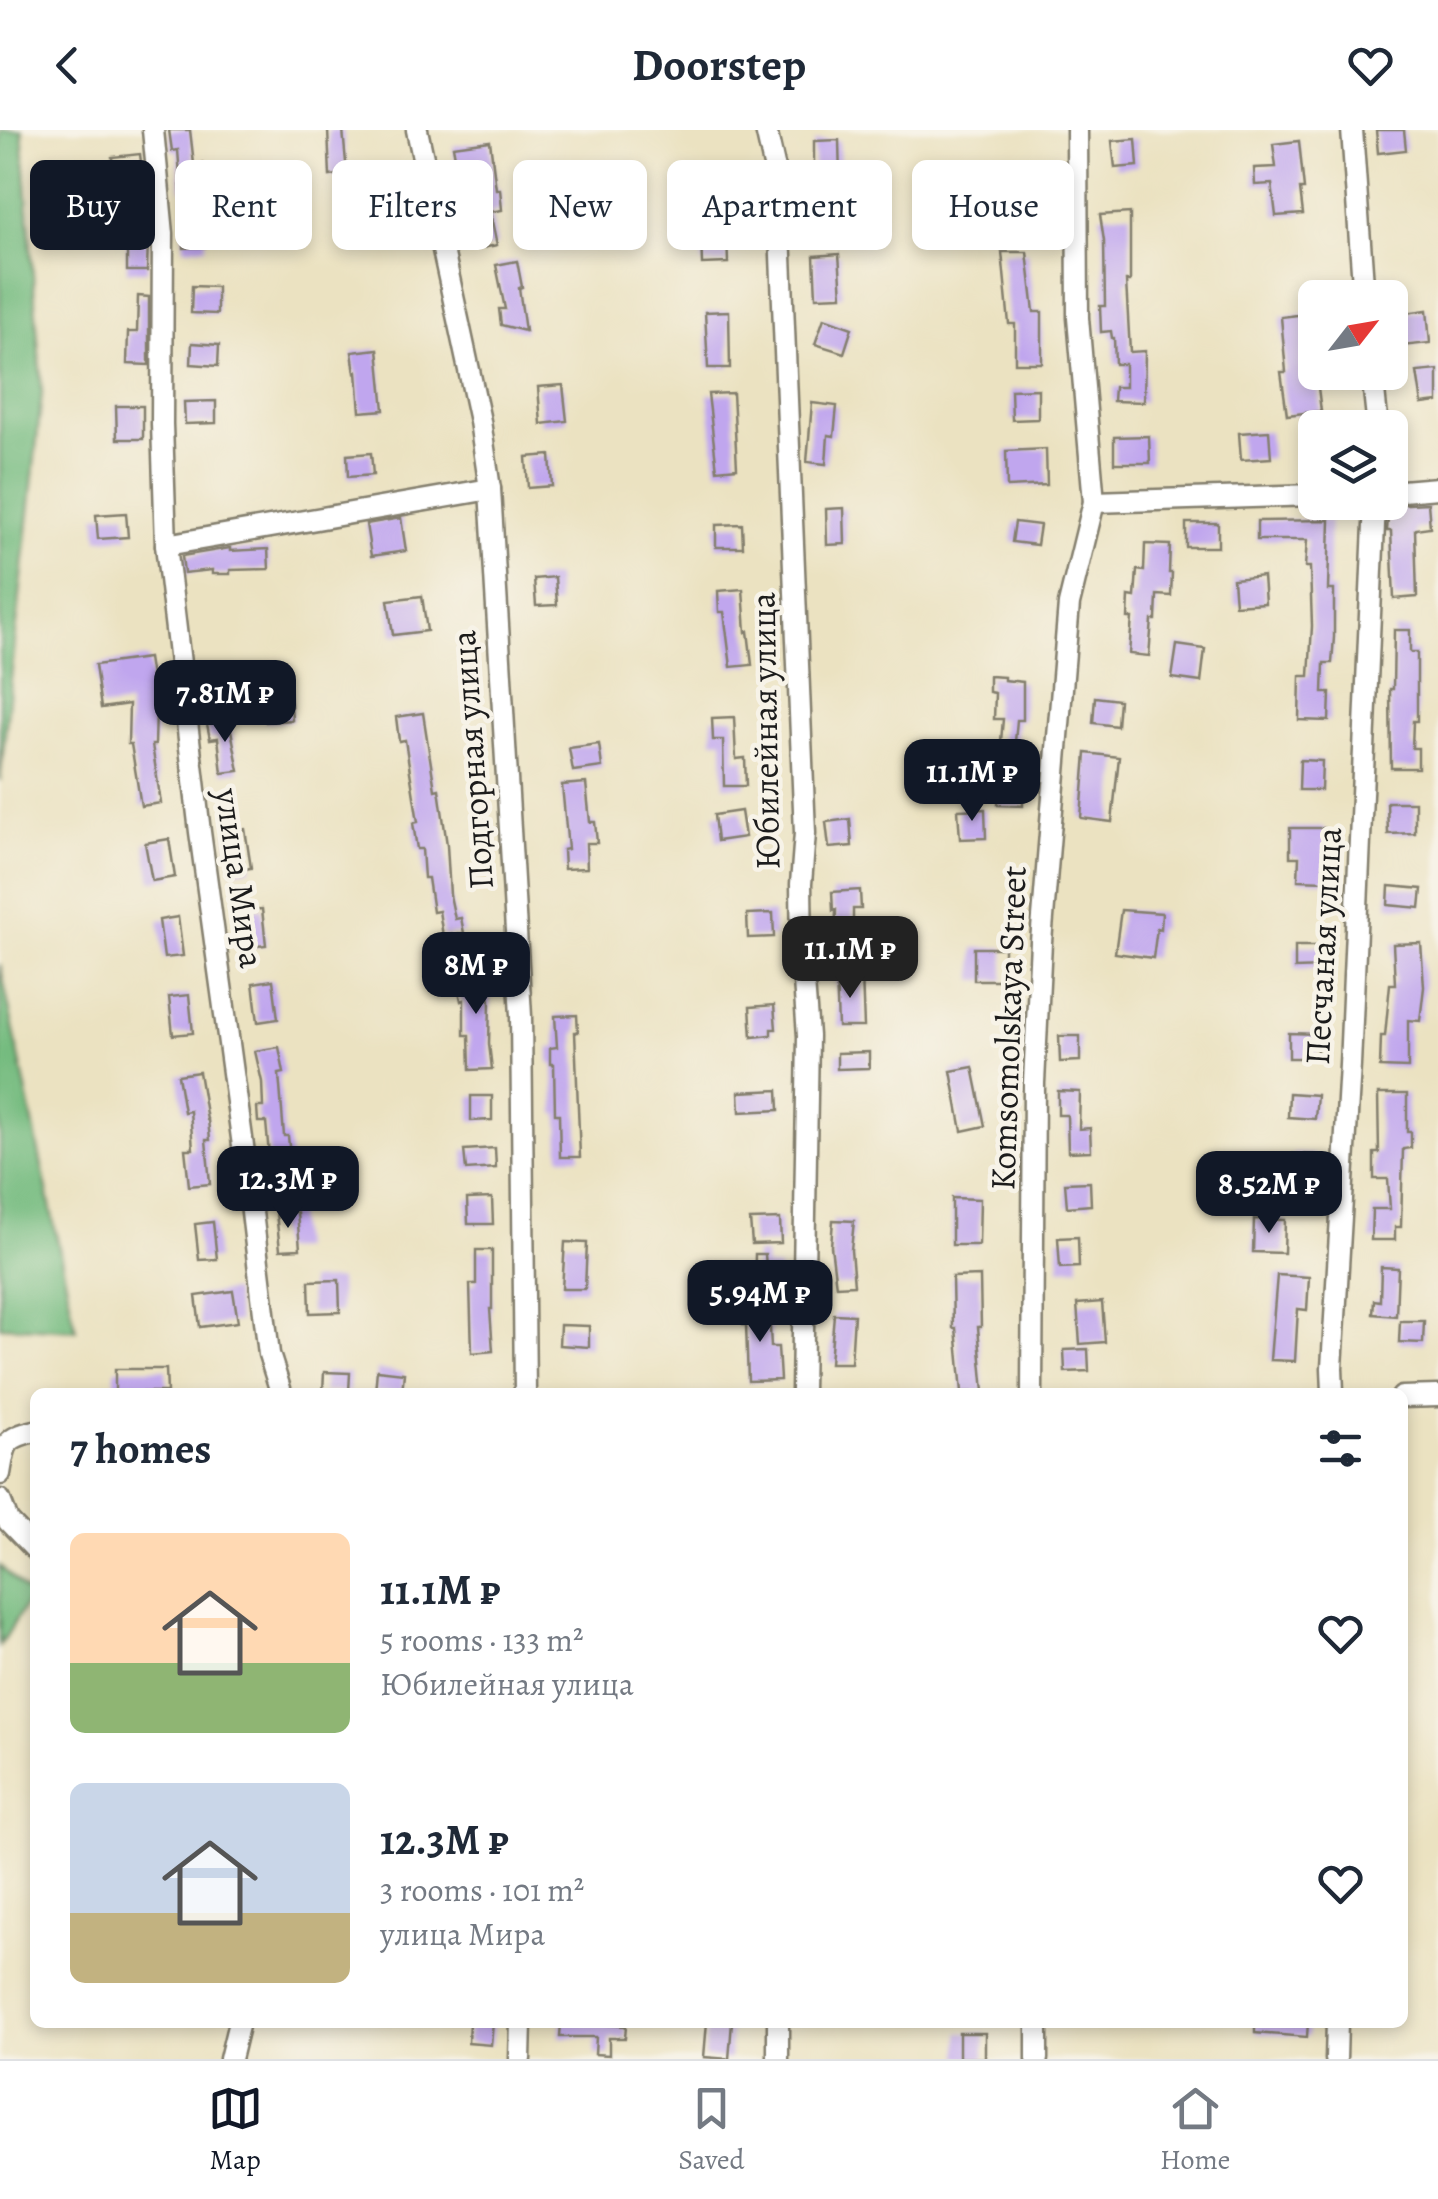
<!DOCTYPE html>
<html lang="en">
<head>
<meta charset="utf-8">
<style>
  body { margin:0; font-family:Alegreya,serif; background:#f6f6f7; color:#1f2937; height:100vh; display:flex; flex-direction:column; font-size:38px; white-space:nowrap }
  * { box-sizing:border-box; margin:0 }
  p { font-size:32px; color:#747a83 }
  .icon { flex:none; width:55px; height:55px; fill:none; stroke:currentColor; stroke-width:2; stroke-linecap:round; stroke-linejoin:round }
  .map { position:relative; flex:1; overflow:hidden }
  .details { position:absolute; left:30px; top:1258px; width:1378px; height:640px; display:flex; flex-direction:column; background:#fff; border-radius:15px; box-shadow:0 5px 15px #0003 }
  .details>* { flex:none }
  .banner { position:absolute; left:30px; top:30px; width:1380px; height:90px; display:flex; gap:20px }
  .needle { width:65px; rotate:59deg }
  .fabs { position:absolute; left:1298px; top:150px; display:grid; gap:20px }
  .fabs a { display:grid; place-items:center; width:110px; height:110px; border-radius:15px; background:#fff; box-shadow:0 5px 15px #0003; font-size:50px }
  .price { position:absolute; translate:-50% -85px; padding:0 22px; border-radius:20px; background:#111827; color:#fff; font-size:32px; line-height:65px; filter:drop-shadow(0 2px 5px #0008) }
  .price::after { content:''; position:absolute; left:50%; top:60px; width:30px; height:22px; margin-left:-15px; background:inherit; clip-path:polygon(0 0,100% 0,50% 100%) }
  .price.selected { background:#222; color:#fff }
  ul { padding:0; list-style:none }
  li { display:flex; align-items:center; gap:30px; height:250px; padding:0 40px }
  li span { display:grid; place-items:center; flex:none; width:280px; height:200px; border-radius:15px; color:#555 }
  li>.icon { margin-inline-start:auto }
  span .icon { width:120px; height:120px; fill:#fffc; stroke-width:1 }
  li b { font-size:42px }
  h2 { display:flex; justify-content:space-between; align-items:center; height:120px; padding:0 40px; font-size:42px }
  .pill { padding:0 35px; border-radius:15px; background:#fff; box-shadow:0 5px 15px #0003; font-size:35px; line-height:90px }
  .pill.selected { background:#111827; color:#fff }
  header { display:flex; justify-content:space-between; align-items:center; height:130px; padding:0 40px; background:#fff; font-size:45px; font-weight:600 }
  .tab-bar { display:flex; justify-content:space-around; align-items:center; height:140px; border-top:2px solid #e0e1e3; background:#fff; font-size:28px; color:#747a83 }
  .tab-bar a { display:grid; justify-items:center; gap:5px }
  .tab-bar .selected { color:#111827 }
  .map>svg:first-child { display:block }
  .forest { fill:#75bb7f; stroke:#486c4e; stroke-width:2.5 }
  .building { fill:#c0a6ee }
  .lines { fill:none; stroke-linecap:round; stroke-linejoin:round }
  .minor-casing { stroke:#847f6e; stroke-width:25 }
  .minor { stroke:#fff; stroke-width:20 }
  .labels { text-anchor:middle; stroke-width:9; stroke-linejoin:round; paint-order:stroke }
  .street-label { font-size:35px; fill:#1c1c1c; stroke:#f7f3e8 }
</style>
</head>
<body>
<header><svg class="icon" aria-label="back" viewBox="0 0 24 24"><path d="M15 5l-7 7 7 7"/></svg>Doorstep<svg class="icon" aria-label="heart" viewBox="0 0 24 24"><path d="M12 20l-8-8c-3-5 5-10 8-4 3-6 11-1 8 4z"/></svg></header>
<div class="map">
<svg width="1438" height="1929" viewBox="0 0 1438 1929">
  <rect width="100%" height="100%" fill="#f7f3e8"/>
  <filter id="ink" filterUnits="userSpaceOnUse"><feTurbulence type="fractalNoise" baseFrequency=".01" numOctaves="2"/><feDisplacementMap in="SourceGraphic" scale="20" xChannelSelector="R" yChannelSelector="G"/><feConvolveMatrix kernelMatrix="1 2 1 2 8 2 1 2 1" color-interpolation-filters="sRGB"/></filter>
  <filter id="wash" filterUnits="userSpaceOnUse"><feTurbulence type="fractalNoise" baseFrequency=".0048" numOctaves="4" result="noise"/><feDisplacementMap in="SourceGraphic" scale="40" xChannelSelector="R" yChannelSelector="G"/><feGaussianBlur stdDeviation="2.25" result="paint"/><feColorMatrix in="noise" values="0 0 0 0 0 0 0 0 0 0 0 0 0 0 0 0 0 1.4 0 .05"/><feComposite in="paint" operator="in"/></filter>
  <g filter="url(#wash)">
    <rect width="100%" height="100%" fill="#ebe2c1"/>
    <g class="forest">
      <path d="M0,0H22L42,263L0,651Z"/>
      <path d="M0,834L76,1200L0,1196Z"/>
      <path d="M0,1436L31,1466L0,1516Z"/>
    </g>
    <g id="blocks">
      <g class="building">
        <path d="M169,0H190L194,34L203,33L205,58L181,60L178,20L172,21Z"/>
        <path d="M328,0H343L347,44L330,46Z"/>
        <path d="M1376,0H1404L1406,20L1378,23Z"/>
        <path d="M1136,9L1138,36L1115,38L1112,11Z"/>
        <path d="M839,10L840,50H843L844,74L814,75V11Z"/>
        <path d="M490,11L496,59H500L502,80L490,82L497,115L472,120L453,16Z"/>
        <path d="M1299,11L1304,59H1300L1303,84L1276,86L1272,54L1255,55L1254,38L1276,37L1273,14Z"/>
        <path d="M140,24L146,72L109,77L107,64L115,63L112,27Z"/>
        <path d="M700,76H726L728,133L702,134Z"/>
        <path d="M1130,83V151H1126L1130,222L1145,221L1144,272L1113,271L1114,257H1125V234H1115L1114,208H1112L1111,201L1101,202L1100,176H1105L1104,111L1100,85Z"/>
        <path d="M205,88L206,117L184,118L183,89Z"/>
        <path d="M127,111H148L147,141H127Z"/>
        <path d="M1002,122H1027L1034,182H1042V233H1015V194H1009Z"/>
        <path d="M839,124L842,166L816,167L814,126Z"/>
        <path d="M517,131L522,157L519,158L525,201L501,195L499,179H505L496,135Z"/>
        <path d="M192,156L217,157V184L191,183Z"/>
        <path d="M138,166L149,167V235L127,234L128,202H137Z"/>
        <path d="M1427,180L1430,213L1402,216L1398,184Z"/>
        <path d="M729,181L730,238H708L705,182Z"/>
        <path d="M1306,184L1312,238H1315L1316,242L1321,281L1287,285L1281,242H1286L1281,187Z"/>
        <path d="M824,188L852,198L844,223L815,214Z"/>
        <path d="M192,213L219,215L218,236L191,234Z"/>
        <path d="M378,219L384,280L360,282L357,242L355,243L352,222Z"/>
        <path d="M1438,240V272L1422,274L1417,242Z"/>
        <path d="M563,255L567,291L541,294L538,257Z"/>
        <path d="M1038,259V289L1012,290L1011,260Z"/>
        <path d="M733,263L737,338L717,340L708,264Z"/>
        <path d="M216,271V293L185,294L184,272Z"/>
        <path d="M812,273L837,276L834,306L828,305L826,334L807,332Z"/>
        <path d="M116,276H143V309H117Z"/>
        <path d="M1269,301L1271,328L1241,330L1239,303Z"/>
        <path d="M1149,306L1150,333H1114V307Z"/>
        <path d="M1046,319L1047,355L1007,357L1006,321Z"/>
        <path d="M371,323L373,345L348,347L347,325Z"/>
        <path d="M550,325L552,356L528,358L526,327Z"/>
        <path d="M1428,373L1430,397L1415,399L1417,467L1394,469L1391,401H1387L1389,375Z"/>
        <path d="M844,378L845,414L827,415L826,379Z"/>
        <path d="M126,383L128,407L98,409L96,385Z"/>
        <path d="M401,388L406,421L371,426L366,394Z"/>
        <path d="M1330,390L1328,460H1334V507L1332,533H1324L1323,563H1330L1329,591L1299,590L1300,546H1309L1312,496L1310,437H1305L1307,410H1257V391Z"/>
        <path d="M1015,392L1040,395L1037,415L1012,412Z"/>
        <rect x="1186" y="393" width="32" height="24"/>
        <path d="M742,394L743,417H716V395Z"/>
        <path d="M1145,414L1170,415L1169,443H1172L1171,466L1157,465L1156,490H1152L1149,526L1129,524L1132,488H1128L1129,466L1135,467L1137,440L1144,441Z"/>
        <path d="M230,418V421L268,419L269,439L230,440V444H212V440L184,443L182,426Z"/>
        <path d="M1263,446L1265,473L1235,475L1233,449Z"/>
        <path d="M555,447L557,475L536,476L534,449Z"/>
        <path d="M743,459L746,502L748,501L752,535L731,537L724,482H719L718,461Z"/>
        <path d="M422,466L427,501L393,505L388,470Z"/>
        <path d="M1394,500H1410V522H1417V591H1413L1412,618H1418V638H1391L1390,559H1393Z"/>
        <path d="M1177,515L1205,519L1201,552L1172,548Z"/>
        <path d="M148,528L156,580L155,615H152L161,673L141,676L131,614H128L129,574L101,578L95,535Z"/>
        <path d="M989,546L1004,547V550L1023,552V590H1017L1015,612L1001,611L1003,589H994L995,563L989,562Z"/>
        <path d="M290,558L292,590L266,592L264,559Z"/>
        <path d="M1095,567L1119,570L1117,596L1093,593Z"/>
        <path d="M423,583L435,660L439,659L447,715L450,765L455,789L461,788L464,803L443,806L439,781L433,782L428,748H424L422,719H417L413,693L418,692L405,610L399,611L396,587Z"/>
        <path d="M734,587L736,629L745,628L746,656H724L723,610H713L712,588Z"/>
        <path d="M229,590L239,641L222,643L218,608L210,609L207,594Z"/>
        <path d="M599,614L602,637L573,641L569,618Z"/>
        <path d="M1086,623L1119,627L1112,692L1081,688Z"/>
        <path d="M1300,630L1322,631L1321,660H1299Z"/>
        <path d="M999,650L1023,651V676L998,675Z"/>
        <path d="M586,653L590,692H595L597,713H586L587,738L564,739L563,720L568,719L562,655Z"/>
        <path d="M1387,672H1415V703L1388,704Z"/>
        <path d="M985,679L986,708L960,709L958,680Z"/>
        <path d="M741,681L745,707L717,711L714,685Z"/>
        <path d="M850,689L852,716L829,718L826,692Z"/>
        <path d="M1290,698H1325V751L1298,750L1299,727H1290Z"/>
        <path d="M245,699L251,738L232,741L227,701Z"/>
        <path d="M169,709L175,747L152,751L145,713Z"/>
        <path d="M1389,756L1422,759L1420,778L1388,775Z"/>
        <path d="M860,760L861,779H853V816L835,815L836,780L833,781L832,762Z"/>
        <path d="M262,779L266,815L248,817L245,780Z"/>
        <path d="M1121,780L1162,783L1161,799L1157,798L1153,828L1115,823Z"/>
        <path d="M773,783L774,807L748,808L747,784Z"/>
        <path d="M178,787L183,826L164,828L159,790Z"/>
        <path d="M1421,813L1424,857L1420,891L1408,890V938L1380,937L1381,906H1385L1390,854H1395L1393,814Z"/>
        <path d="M1295,816H1322V838L1295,839Z"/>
        <rect x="974" y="818" width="30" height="32"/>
        <path d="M485,840L490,871L489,914L492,939L470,940L469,905H464V870L461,871L456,844Z"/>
        <path d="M862,844L864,897H838L836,845Z"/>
        <path d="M273,850L278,889L258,892L253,853Z"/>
        <path d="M189,865L193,903L173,905L169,867Z"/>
        <path d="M774,875L776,899H771V905L752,907L750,877Z"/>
        <path d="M577,885L578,902H575L580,1027H560L559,984H555L554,934H550V918L557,917L555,886Z"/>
        <path d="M1289,903L1317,904V928H1289Z"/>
        <path d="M1059,906H1080V931L1060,932Z"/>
        <path d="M279,917L284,943L279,944L284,1006H288L292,1045L271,1047L266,992H258L257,977H263L262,952L255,921Z"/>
        <path d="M869,922V938L837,939V923Z"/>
        <path d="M973,937L985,996L962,1001L951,941Z"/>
        <path d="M199,942L207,990H208L210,1010H206L210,1054L189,1056L185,1019H193L190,981L184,982L178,945Z"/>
        <path d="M778,960L779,980L740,982L739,962Z"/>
        <path d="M1058,961L1080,962L1079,999L1090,998L1091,1021L1068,1022L1067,985H1058Z"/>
        <path d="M1289,963L1317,965L1315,989L1288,987Z"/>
        <path d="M1378,964H1407V1002H1411V1018L1403,1019L1401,1097H1395V1110H1371L1372,1079H1390L1388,1049H1374V1023H1379Z"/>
        <path d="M471,966H492V990L471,991Z"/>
        <path d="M495,1018L496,1038L466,1040L464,1020Z"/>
        <path d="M1293,1024L1315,1025L1312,1076L1298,1075L1299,1052H1292Z"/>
        <path d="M1090,1052L1091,1075L1067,1077L1065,1053Z"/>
        <path d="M492,1068L493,1094H468L467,1069Z"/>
        <path d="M952,1068L980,1069L979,1115H952Z"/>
        <path d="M297,1082L300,1119L280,1120L276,1083Z"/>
        <path d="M780,1089L781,1113L752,1114L750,1090Z"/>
        <path d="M1254,1089L1285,1090L1284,1123L1253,1122Z"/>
        <path d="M833,1090L854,1091L851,1120L854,1155L836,1156L831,1116Z"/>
        <path d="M213,1092L217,1129L199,1130L195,1094Z"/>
        <path d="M1078,1107L1079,1137L1060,1138L1058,1108Z"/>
        <path d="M565,1112L587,1113L585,1159H562Z"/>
        <path d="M476,1120H492V1179H490L493,1221L472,1223L470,1154H476Z"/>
        <path d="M755,1124H765L766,1137L779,1138V1159L767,1158L768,1162L754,1164Z"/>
        <path d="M1381,1137L1398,1138L1396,1186L1373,1184L1374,1170L1380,1171Z"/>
        <path d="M1277,1145L1309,1147L1307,1180L1298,1179L1295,1231L1270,1230Z"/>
        <path d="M980,1146L981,1197H978L984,1262H962L956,1198H953L952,1147Z"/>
        <path d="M339,1150L340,1182L310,1183L309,1151Z"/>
        <path d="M233,1161L238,1192L200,1197L196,1166Z"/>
        <path d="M1102,1172L1105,1212L1080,1214L1077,1174Z"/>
        <path d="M741,1176L769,1178L771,1217H778L780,1250L748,1251L746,1195H743Z"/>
        <path d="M834,1184L854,1185L851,1233H830Z"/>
        <path d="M1400,1191H1424L1423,1213L1399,1212Z"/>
        <path d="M560,1195L589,1196V1217L559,1215Z"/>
        <path d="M1088,1219L1089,1241L1065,1242L1064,1220Z"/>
        <path d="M115,1239H166L167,1262H115Z"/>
        <path d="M377,1240L404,1243L402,1262H375Z"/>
        <path d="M324,1242L350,1243L349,1262H323Z"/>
        <path d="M469,1892H493L491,1915L468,1913Z"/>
        <path d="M561,1892L626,1896L625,1908H609V1925L595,1924L596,1907H560Z"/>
        <path d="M707,1892H732L729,1929L704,1927Z"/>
        <path d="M1255,1892H1308L1307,1907L1255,1903Z"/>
        <rect x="959" y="1903" width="26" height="25"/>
      </g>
    </g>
  </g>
  <g filter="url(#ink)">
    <use href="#blocks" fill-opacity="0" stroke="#847f6e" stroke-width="2.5"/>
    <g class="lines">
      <g class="minor-casing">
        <g id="minor">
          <path d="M153,0L163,104L162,294L166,415L200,702L251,1074L269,1224L281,1262"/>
          <path d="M417,0L480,291L490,359L521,886L525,1262"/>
          <path d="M766,0L778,53L805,703L801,754L802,824L808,906L802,1262"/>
          <path d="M1352,0L1364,168"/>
          <path d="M1372,242L1378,298"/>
          <path d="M1390,362L1438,358"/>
          <path d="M1094,372L1315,365"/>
          <path d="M166,415L490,359"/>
          <path d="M1032,1262L1034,953L1041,812L1069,474L1094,372L1078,188L1077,0"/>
          <path d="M1333,1262L1332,1238L1350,935L1375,372"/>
          <path d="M1402,1267L1438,1266"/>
          <path d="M0,1344C5,1314 4,1308 35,1301"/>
          <path d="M0,1370L8,1391L35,1419"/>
          <path d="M1037,1892V1929"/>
          <path d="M230,1929L239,1892"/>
          <path d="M520,1929L521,1892"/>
          <path d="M778,1929V1892"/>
          <path d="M1336,1929L1337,1892"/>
        </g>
      </g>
      <use href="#minor" class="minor"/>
    </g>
  </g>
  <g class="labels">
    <g class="street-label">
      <text transform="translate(765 601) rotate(-91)" y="12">Юбилейная улица</text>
      <text transform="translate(472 630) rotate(-94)" y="12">Подгорная улица</text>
      <text transform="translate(240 748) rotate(82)" y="12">улица Мира</text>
      <text transform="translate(1323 816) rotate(-87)" y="12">Песчаная улица</text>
      <text transform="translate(1008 898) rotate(-88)" y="12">Komsomolskaya Street</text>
    </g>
  </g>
</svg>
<div class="fabs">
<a><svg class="needle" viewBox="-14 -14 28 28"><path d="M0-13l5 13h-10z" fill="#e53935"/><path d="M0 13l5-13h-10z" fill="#747a83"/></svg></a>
<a><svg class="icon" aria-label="layers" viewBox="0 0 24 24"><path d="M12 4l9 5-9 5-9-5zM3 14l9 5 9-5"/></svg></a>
</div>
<b class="price" style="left:225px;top:615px">7.81M ₽</b>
<b class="price" style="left:972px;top:694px">11.1M ₽</b>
<b class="price selected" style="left:850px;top:871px">11.1M ₽</b>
<b class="price" style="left:476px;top:887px">8M ₽</b>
<b class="price" style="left:288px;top:1101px">12.3M ₽</b>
<b class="price" style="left:1269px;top:1106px">8.52M ₽</b>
<b class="price" style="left:760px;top:1215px">5.94M ₽</b>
<div class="banner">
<a class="pill selected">Buy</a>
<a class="pill">Rent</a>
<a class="pill">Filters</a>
<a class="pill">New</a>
<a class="pill">Apartment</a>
<a class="pill">House</a>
</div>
<section class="details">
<h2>7 homes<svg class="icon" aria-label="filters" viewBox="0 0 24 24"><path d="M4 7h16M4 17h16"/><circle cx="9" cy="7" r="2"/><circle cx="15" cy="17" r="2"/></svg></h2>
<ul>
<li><span style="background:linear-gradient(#ffd9b3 65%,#8fb573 0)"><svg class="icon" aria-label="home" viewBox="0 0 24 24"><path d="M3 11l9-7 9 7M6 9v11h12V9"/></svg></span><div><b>11.1M ₽</b><p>5 rooms · 133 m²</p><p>Юбилейная улица</p></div><svg class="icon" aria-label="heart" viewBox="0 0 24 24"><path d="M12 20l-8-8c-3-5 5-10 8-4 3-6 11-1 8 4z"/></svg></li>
<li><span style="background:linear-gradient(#c9d6e8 65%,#c2b280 0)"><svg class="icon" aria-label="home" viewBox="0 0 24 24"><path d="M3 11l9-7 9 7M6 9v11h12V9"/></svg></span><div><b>12.3M ₽</b><p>3 rooms · 101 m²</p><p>улица Мира</p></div><svg class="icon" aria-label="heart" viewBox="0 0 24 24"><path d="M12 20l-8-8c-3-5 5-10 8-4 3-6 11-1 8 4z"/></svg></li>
</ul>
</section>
</div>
<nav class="tab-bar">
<a class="selected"><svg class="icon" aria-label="map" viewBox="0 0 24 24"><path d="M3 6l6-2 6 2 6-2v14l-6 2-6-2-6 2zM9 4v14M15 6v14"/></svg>Map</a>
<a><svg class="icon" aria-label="saved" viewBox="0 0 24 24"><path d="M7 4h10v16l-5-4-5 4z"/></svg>Saved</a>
<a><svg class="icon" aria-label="home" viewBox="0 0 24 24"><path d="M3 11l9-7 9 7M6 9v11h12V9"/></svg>Home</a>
</nav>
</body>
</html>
